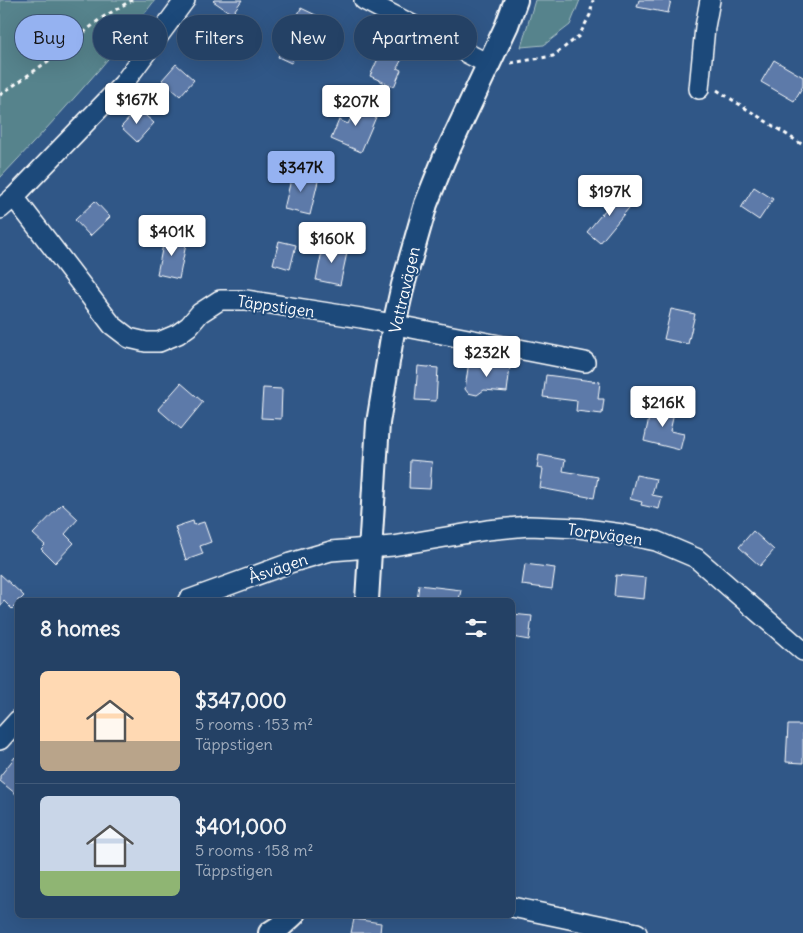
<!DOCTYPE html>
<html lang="en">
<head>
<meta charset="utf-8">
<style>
  body { margin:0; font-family:Delius,sans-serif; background:#2c486b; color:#f1f3f6; height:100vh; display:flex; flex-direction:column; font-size:19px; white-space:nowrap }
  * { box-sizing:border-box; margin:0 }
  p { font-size:16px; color:#a3afbf }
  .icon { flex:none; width:28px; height:28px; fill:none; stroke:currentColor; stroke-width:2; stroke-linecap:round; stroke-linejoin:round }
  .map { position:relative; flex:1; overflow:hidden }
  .panel { position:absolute; left:15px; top:598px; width:500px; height:320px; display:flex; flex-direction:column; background:#244165; border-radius:8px; box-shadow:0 5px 20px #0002,0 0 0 1px #415a79 }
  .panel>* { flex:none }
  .guide { position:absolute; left:15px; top:15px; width:500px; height:45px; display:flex; gap:10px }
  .price { position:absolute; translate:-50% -42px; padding:0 11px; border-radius:5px; background:#fff; color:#222; font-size:16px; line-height:32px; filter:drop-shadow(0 1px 2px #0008) }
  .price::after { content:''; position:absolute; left:50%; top:30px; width:15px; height:11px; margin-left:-8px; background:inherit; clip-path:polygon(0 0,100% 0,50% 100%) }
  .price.on { background:#95b2f1; color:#111 }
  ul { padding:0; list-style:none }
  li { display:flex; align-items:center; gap:15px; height:125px; padding:0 25px }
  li+li { border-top:1px solid #415a79 }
  li span { display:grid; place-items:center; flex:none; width:140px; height:100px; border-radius:8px; color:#555 }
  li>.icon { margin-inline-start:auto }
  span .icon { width:60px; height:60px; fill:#fffc; stroke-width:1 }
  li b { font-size:21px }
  h2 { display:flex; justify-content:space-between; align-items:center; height:60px; padding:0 25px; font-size:21px }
  .pill { padding:0 18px; border-radius:22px; background:#244165; box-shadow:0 5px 20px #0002,0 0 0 1px #415a79; font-size:18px; line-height:45px }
  .pill.on { background:#95b2f1; color:#111 }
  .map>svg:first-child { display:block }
  .green { fill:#56838c; stroke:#aac1c6 }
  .building { fill:#5d7aa9; stroke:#fff }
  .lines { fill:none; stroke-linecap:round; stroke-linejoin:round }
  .minor-casing { stroke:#fff; stroke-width:22 }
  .tertiary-casing { stroke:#fff; stroke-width:26 }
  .path { stroke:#fff; stroke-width:3; stroke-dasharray:4 4; stroke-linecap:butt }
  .minor { stroke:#1f4a7a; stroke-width:19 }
  .tertiary { stroke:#1f4a7a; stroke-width:22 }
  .labels { text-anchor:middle; stroke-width:4; stroke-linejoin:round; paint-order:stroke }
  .street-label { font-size:16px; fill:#fff; stroke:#1f4a7a }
</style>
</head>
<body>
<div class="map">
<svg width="803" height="933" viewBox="0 0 803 933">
  <rect width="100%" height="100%" fill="#305787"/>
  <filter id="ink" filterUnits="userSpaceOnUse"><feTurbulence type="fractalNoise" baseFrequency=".02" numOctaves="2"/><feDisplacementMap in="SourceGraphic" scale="10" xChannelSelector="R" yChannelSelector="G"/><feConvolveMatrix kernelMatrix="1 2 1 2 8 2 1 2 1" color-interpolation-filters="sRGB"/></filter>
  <g filter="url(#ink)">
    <g class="green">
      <path d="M0,0H155C108,63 54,121 0,178Z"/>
      <path d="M535,0H580L570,25L544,45L521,47Z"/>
    </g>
    <g class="building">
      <path d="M214,0H242L232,14L213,1Z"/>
      <path d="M639,0H671L668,13L637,7Z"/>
      <path d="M301,8L322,18L312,39L320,42L313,56L298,48L291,63L278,57Z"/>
      <path d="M382,50L402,59L397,68L401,70L394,87L370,76Z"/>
      <path d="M774,60L803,77V86L794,101L761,82Z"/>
      <path d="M176,64L194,80L180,96L162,80Z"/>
      <path d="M359,101L379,110L361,152L331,139L339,120L348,124Z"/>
      <path d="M138,109L154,123L137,142L121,127Z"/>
      <path d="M293,171L319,177L310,215L284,209Z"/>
      <path d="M754,187L773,199L759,220L741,208Z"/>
      <path d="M620,192L633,203L600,243L587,232Z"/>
      <path d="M95,201L110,217L90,236L75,220Z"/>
      <path d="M165,235L187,239L179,279L157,274Z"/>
      <path d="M279,241L296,245L290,269L273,264Z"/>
      <path d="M324,242L348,248L340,285L316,280Z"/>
      <path d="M671,309L695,314L688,344L664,339Z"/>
      <path d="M469,361L510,367L507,392L484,390L477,395L468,393L465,389Z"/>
      <path d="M418,366L438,368L436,401L415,400Z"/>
      <path d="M546,375L600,382L598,399H604L602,414L576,411L577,401L543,397Z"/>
      <path d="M181,383L203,402L181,429L158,409Z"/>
      <path d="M263,388L282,389L281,419L261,418Z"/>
      <path d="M652,404L675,409L670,431L684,434L680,450L644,441Z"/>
      <path d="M539,455L565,460L563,471L598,477L594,498L540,488L543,469L537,468Z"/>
      <path d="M410,460L432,462L430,489L409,488Z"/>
      <path d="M636,475L656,479L652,495L662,497L659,509L641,505L642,502L630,499Z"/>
      <path d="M62,504L78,519L65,534L74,543L55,563L41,549L45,545L33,534Z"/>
      <path d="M193,521L194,525L204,522L211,542L200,546L203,554L186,560L175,527Z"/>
      <path d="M753,531L774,550L760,566L739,547Z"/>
      <path d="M525,564L555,568L552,589L522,585Z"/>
      <path d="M0,574L24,596L20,600H18V603L12,609L4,601L0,606Z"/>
      <path d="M616,575L646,578L644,599L614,596Z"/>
      <path d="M419,585L461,590L459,600H417Z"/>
      <path d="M512,614L532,616L529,640L512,637Z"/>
      <path d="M788,725H803V763L786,762Z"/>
      <path d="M15,757L18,759V792L16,794L0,781V776Z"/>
      <path d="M354,919L381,923L380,933H351Z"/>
    </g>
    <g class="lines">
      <g class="minor-casing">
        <g id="minor">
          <path d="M364,0L488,64"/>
          <path d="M699,89L705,27L710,0"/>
          <path d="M14,197L112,325L129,338L146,342H159L178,334L189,326L200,313L220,300H246L361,318L585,362"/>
          <path d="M0,209L14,197L123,84L185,0"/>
          <path d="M188,600L290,563L331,551L393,546L487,530L529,526L579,528L622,534L656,541L696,558L803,651"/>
          <path d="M0,740L18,720"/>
          <path d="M512,907L637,933"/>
        </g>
      </g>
      <g class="tertiary-casing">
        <g id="tertiary">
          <path d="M367,600L378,423L394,325L403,285L426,204L444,159L507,25L516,0"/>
          <path d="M270,933L281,926L293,915"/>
        </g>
      </g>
      <g class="path">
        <path d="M511,63L553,56L579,36L590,15L593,0"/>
        <path d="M717,90L803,145"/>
        <path d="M0,95L61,52L100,19L132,0"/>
      </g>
      <use href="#minor" class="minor"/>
      <use href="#tertiary" class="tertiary"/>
    </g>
  </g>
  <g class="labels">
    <g class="street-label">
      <text transform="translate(404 290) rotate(-77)" y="6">Vattravägen</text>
      <text transform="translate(276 306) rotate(8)" y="6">Täppstigen</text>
      <text transform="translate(605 534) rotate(8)" y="6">Torpvägen</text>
      <text transform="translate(278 568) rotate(-19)" y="6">Åsvägen</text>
    </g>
  </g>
</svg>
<b class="price" style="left:137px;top:125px">$167K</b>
<b class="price" style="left:356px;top:127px">$207K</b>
<b class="price on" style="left:301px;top:193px">$347K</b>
<b class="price" style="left:610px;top:217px">$197K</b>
<b class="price" style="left:172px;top:257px">$401K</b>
<b class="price" style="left:332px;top:264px">$160K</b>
<b class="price" style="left:487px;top:378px">$232K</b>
<b class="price" style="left:663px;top:428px">$216K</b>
<div class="guide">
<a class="pill on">Buy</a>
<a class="pill">Rent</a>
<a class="pill">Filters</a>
<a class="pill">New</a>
<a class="pill">Apartment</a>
</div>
<section class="panel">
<h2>8 homes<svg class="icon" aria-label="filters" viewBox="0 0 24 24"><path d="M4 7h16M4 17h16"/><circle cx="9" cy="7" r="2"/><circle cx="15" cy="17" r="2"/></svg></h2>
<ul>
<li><span style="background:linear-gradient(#ffd9b3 70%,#b9a48a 0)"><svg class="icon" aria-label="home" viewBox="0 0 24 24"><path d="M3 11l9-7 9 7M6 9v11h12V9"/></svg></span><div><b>$347,000</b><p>5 rooms · 153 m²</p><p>Täppstigen</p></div></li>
<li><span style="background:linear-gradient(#c9d6e8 75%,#8fb573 0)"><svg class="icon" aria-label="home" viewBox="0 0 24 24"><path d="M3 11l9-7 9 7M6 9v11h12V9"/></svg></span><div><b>$401,000</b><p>5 rooms · 158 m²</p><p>Täppstigen</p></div></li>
</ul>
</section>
</div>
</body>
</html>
